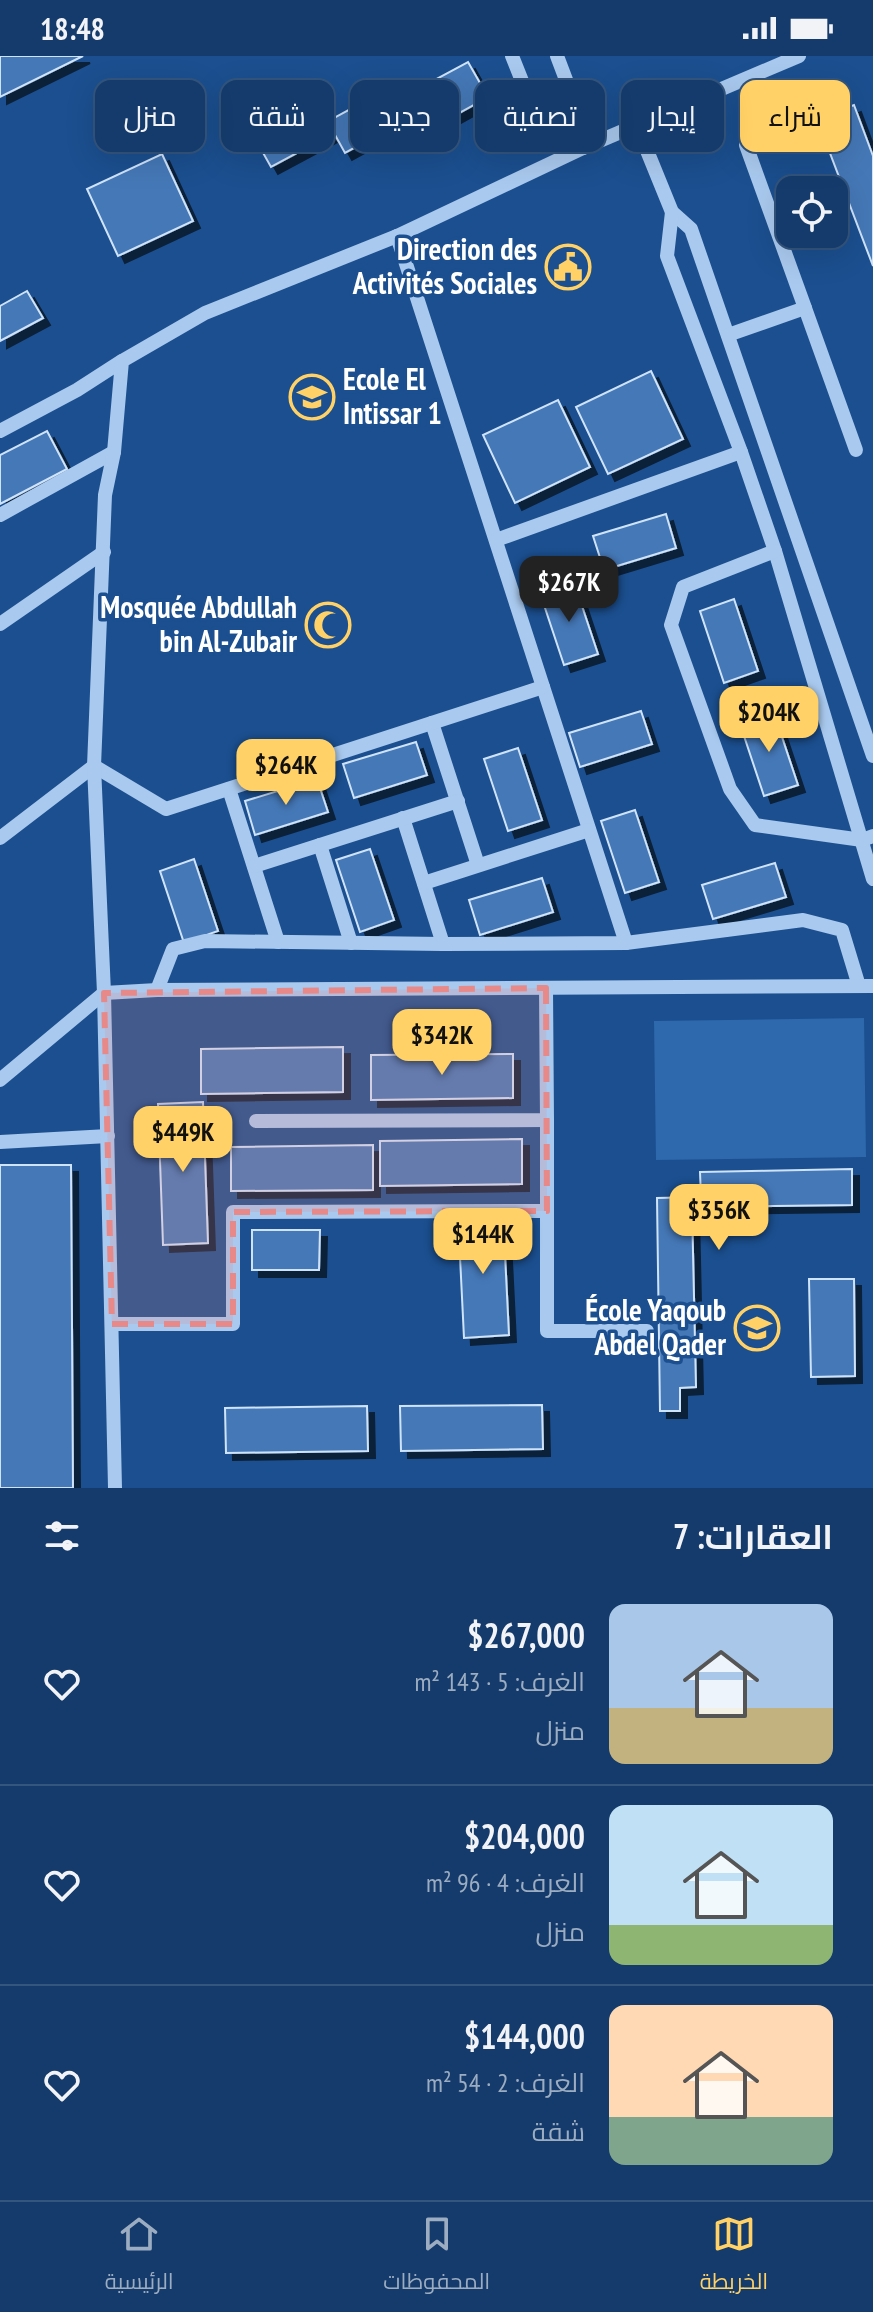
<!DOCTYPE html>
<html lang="ar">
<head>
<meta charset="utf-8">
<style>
  body { margin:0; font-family:"PT Sans Narrow",Cairo,sans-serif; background:#1d4271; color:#f1f3f6; direction:rtl; height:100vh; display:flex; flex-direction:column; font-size:30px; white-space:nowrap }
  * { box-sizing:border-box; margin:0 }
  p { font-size:26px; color:#9dadc1 }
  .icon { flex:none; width:44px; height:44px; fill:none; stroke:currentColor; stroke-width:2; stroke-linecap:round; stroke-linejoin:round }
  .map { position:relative; height:1432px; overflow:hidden; direction:ltr }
  .panel { display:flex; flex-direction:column; background:#143b6b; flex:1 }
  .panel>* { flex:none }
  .hud { position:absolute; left:24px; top:24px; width:826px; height:72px; direction:rtl; display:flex; gap:16px }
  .buttons { position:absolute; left:776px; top:120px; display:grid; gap:16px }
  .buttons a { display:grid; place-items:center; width:72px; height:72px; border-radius:16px; background:#143b6b; box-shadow:0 8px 32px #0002,0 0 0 2px #33557e; font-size:40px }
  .price { position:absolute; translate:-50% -68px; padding:0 18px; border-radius:16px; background:#ffd166; color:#111; font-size:26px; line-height:52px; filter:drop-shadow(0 2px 4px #0008) }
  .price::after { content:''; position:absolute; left:50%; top:48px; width:24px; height:18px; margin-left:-12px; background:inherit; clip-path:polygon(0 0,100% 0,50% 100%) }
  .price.selected { background:#222; color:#fff }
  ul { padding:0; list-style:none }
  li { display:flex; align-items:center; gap:24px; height:200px; padding:0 40px }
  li+li { border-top:2px solid #33557e }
  li span { display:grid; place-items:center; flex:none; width:224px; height:160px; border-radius:16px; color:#555 }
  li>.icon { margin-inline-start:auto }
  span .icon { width:96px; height:96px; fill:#fffc; stroke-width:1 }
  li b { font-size:34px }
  h2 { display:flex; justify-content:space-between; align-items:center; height:96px; padding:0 40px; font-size:34px }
  .chip { padding:0 28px; border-radius:16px; background:#143b6b; box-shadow:0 8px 32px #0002,0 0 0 2px #33557e; font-size:28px; line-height:72px }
  .chip.selected { background:#ffd166; color:#111 }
  .status { display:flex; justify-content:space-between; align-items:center; height:56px; padding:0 40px; background:#143b6b; direction:ltr }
  .status svg { height:22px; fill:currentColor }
  .menu { display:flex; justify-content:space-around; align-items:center; height:112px; border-top:2px solid #33557e; background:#143b6b; font-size:22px; color:#9dadc1 }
  .menu a { display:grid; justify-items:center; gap:4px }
  .menu .selected { color:#ffd166 }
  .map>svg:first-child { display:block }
  .green { fill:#2e69ad }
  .building { fill:#4478b7; stroke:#cfe3fa; stroke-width:2; filter:url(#shadow) }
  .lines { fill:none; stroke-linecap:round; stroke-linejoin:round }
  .minor { stroke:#a9c9ee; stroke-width:14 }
  .marked { fill:#e88989; fill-opacity:0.2; stroke:#e88989; stroke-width:6; stroke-dasharray:16 10; stroke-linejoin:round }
  .labels { text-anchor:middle; stroke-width:7; stroke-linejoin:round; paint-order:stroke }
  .poi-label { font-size:30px; font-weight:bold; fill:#fff; stroke:#1b4f8f; text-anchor:end }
</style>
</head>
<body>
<div class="status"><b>18:48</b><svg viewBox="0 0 49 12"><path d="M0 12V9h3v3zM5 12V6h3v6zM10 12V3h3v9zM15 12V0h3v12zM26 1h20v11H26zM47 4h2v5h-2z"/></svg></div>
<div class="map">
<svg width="873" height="1432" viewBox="0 0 873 1432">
  <defs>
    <filter id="shadow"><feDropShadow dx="7" dy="7" stdDeviation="0" flood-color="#0009"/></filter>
  </defs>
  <rect width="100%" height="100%" fill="#1b4f8f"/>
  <path class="green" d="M864,962L866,1101L656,1104L654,965Z"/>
  <g class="building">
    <path d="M0,0H83L0,41Z"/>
    <path d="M468,6L488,41L423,77L414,59L345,97L334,77L271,111L253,79L313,46L325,67L398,27L405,40Z"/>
    <path d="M854,49L873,100V210L817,63Z"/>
    <path d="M162,98L193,165L118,200L87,133Z"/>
    <path d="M27,235L43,262L0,285V250Z"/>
    <path d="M651,315L683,383L608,418L576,351Z"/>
    <path d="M558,344L590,411L515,447L483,379Z"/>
    <path d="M47,375L67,413L0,448V399Z"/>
    <path d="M666,458L676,492L604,514L593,480Z"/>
    <path d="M574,526L598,598L564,609L540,537Z"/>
    <path d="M734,543L758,615L724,627L700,555Z"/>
    <path d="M641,655L652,688L580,711L569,677Z"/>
    <path d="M774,657L798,729L764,740L740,668Z"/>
    <path d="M416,686L427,719L354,742L343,708Z"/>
    <path d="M518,692L542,764L508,775L484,703Z"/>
    <path d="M317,723L328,756L255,779L245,745Z"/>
    <path d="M635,754L659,826L625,837L601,765Z"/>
    <path d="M370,793L394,864L360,876L336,804Z"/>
    <path d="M194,803L218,875L184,887L160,815Z"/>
    <path d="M775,807L786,841L713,863L702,829Z"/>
    <path d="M542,822L553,856L480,879L469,844Z"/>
    <path d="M343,991V1036L201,1038V993Z"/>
    <path d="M513,998V1042L371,1044V999Z"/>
    <path d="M203,1046L208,1187L163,1189L158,1048Z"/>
    <path d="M522,1083V1128L380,1130V1085Z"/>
    <path d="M373,1089V1134L231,1135V1091Z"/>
    <path d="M0,1109H71L73,1432H0Z"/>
    <path d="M852,1113V1149L692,1151L696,1331L680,1332V1355H660L657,1142L701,1141L700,1116Z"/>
    <path d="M503,1158L509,1279L464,1282L458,1160Z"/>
    <path d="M252,1174H320L319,1214H252Z"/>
    <path d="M809,1223H854L855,1320L811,1321Z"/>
    <path d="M542,1349L543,1393L401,1395L400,1350Z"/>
    <path d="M367,1350L368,1395L226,1397L225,1352Z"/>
  </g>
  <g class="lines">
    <g class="minor">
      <path d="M512,0L530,45L568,71L583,92"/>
      <path d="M557,0L568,29V71"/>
      <path d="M637,70L672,156L691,173L873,700"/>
      <path d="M672,156L667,200L741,396L775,495L873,823"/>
      <path d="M397,180L626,887"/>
      <path d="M805,252L856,394"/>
      <path d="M728,279L805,252L746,89"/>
      <path d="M0,375L77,334L122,305"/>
      <path d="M0,459L114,396"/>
      <path d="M496,484L741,396"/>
      <path d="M775,495L683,531L671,569L730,733L755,769L862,784L873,780"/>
      <path d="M0,568L104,496"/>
      <path d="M432,667L478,809"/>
      <path d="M229,733L278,886"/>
      <path d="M403,762L443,888"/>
      <path d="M0,782L94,710L166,753L543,631"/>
      <path d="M320,789L351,887"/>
      <path d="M254,810L458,745"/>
      <path d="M424,827L589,774"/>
      <path d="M157,934L173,893L205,885L443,888L626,887L803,864L842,874L859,930"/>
      <path d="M0,1024L104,937L157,934L873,930"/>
      <path d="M256,1065L547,1064L546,932"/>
      <path d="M0,1086L108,1080"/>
      <path d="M547,1155V1275H647"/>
      <path d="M112,1268H233V1156L547,1155V1064"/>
      <path d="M115,1432L104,937L94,710L105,439L114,396L122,305L205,257L397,180L583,92L799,0"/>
    </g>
  </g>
  <path class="marked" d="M546,932L547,1155L233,1156V1268H112L104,937Z"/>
  <defs>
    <g id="civic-ring" transform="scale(2.3)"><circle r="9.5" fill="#1b4f8f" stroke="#ffd166" stroke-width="1.5"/><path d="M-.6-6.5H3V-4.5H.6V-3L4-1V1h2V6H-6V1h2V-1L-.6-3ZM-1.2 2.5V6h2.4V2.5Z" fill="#ffd166"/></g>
    <g id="school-ring" transform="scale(2.3)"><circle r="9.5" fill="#1b4f8f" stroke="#ffd166" stroke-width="1.5"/><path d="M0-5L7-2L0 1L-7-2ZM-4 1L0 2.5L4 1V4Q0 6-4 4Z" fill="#ffd166"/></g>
    <g id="mosque-ring" transform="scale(2.3)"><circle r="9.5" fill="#1b4f8f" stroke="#ffd166" stroke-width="1.5"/><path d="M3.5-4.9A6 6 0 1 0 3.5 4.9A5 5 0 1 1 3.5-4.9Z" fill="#ffd166"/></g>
  </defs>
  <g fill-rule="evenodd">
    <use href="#civic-ring" x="568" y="211"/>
    <use href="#school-ring" x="312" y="341"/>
    <use href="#mosque-ring" x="328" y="569"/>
    <use href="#school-ring" x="757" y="1272"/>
  </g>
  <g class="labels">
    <g class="poi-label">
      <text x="537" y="204">Direction des<tspan x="537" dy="34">Activités Sociales</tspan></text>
      <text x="343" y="334" text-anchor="start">Ecole El<tspan x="343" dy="34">Intissar 1</tspan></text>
      <text x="297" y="562">Mosquée Abdullah<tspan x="297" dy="34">bin Al-Zubair</tspan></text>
      <text x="726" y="1265">École Yaqoub<tspan x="726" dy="34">Abdel Qader</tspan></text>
    </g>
  </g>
</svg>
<div class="buttons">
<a><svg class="icon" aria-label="locate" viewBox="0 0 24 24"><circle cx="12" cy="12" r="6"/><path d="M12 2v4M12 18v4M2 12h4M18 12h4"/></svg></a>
</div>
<b class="price selected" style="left:569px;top:568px">$267K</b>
<b class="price" style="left:769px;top:698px">$204K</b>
<b class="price" style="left:286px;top:751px">$264K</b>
<b class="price" style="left:442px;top:1021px">$342K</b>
<b class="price" style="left:183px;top:1118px">$449K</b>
<b class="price" style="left:719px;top:1196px">$356K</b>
<b class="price" style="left:483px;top:1220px">$144K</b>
<div class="hud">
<a class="chip selected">شراء</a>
<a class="chip">إيجار</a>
<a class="chip">تصفية</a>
<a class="chip">جديد</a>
<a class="chip">شقة</a>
<a class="chip">منزل</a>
</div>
</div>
<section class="panel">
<h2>العقارات: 7<svg class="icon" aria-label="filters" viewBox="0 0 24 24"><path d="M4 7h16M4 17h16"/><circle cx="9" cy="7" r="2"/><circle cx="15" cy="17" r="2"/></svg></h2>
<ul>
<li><span style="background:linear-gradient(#a9c7e8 65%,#c2b280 0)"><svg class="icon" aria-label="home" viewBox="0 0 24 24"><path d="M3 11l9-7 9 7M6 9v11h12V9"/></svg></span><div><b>$267,000</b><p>الغرف: 5 · 143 m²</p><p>منزل</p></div><svg class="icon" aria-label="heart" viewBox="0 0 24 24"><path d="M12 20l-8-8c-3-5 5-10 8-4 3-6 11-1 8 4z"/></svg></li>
<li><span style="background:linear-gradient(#bfe0f5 75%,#8fb573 0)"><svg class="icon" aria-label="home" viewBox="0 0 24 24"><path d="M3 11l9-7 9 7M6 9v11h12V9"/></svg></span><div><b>$204,000</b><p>الغرف: 4 · 96 m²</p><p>منزل</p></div><svg class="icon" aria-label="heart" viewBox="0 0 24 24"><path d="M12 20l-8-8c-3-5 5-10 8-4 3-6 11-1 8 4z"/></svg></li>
<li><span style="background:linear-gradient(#ffd9b3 70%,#7fa58c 0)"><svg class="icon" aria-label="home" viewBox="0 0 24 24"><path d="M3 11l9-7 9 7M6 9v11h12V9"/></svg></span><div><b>$144,000</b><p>الغرف: 2 · 54 m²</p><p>شقة</p></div><svg class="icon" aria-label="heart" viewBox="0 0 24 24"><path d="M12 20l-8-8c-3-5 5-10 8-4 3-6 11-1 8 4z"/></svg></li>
</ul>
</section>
<nav class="menu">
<a class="selected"><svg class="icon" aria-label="map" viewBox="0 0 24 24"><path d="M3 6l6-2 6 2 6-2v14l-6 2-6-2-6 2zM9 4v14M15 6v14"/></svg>الخريطة</a>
<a><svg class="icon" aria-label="saved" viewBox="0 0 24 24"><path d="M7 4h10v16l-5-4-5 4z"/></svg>المحفوظات</a>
<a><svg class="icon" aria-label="home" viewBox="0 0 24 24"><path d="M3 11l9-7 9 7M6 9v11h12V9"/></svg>الرئيسية</a>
</nav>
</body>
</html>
